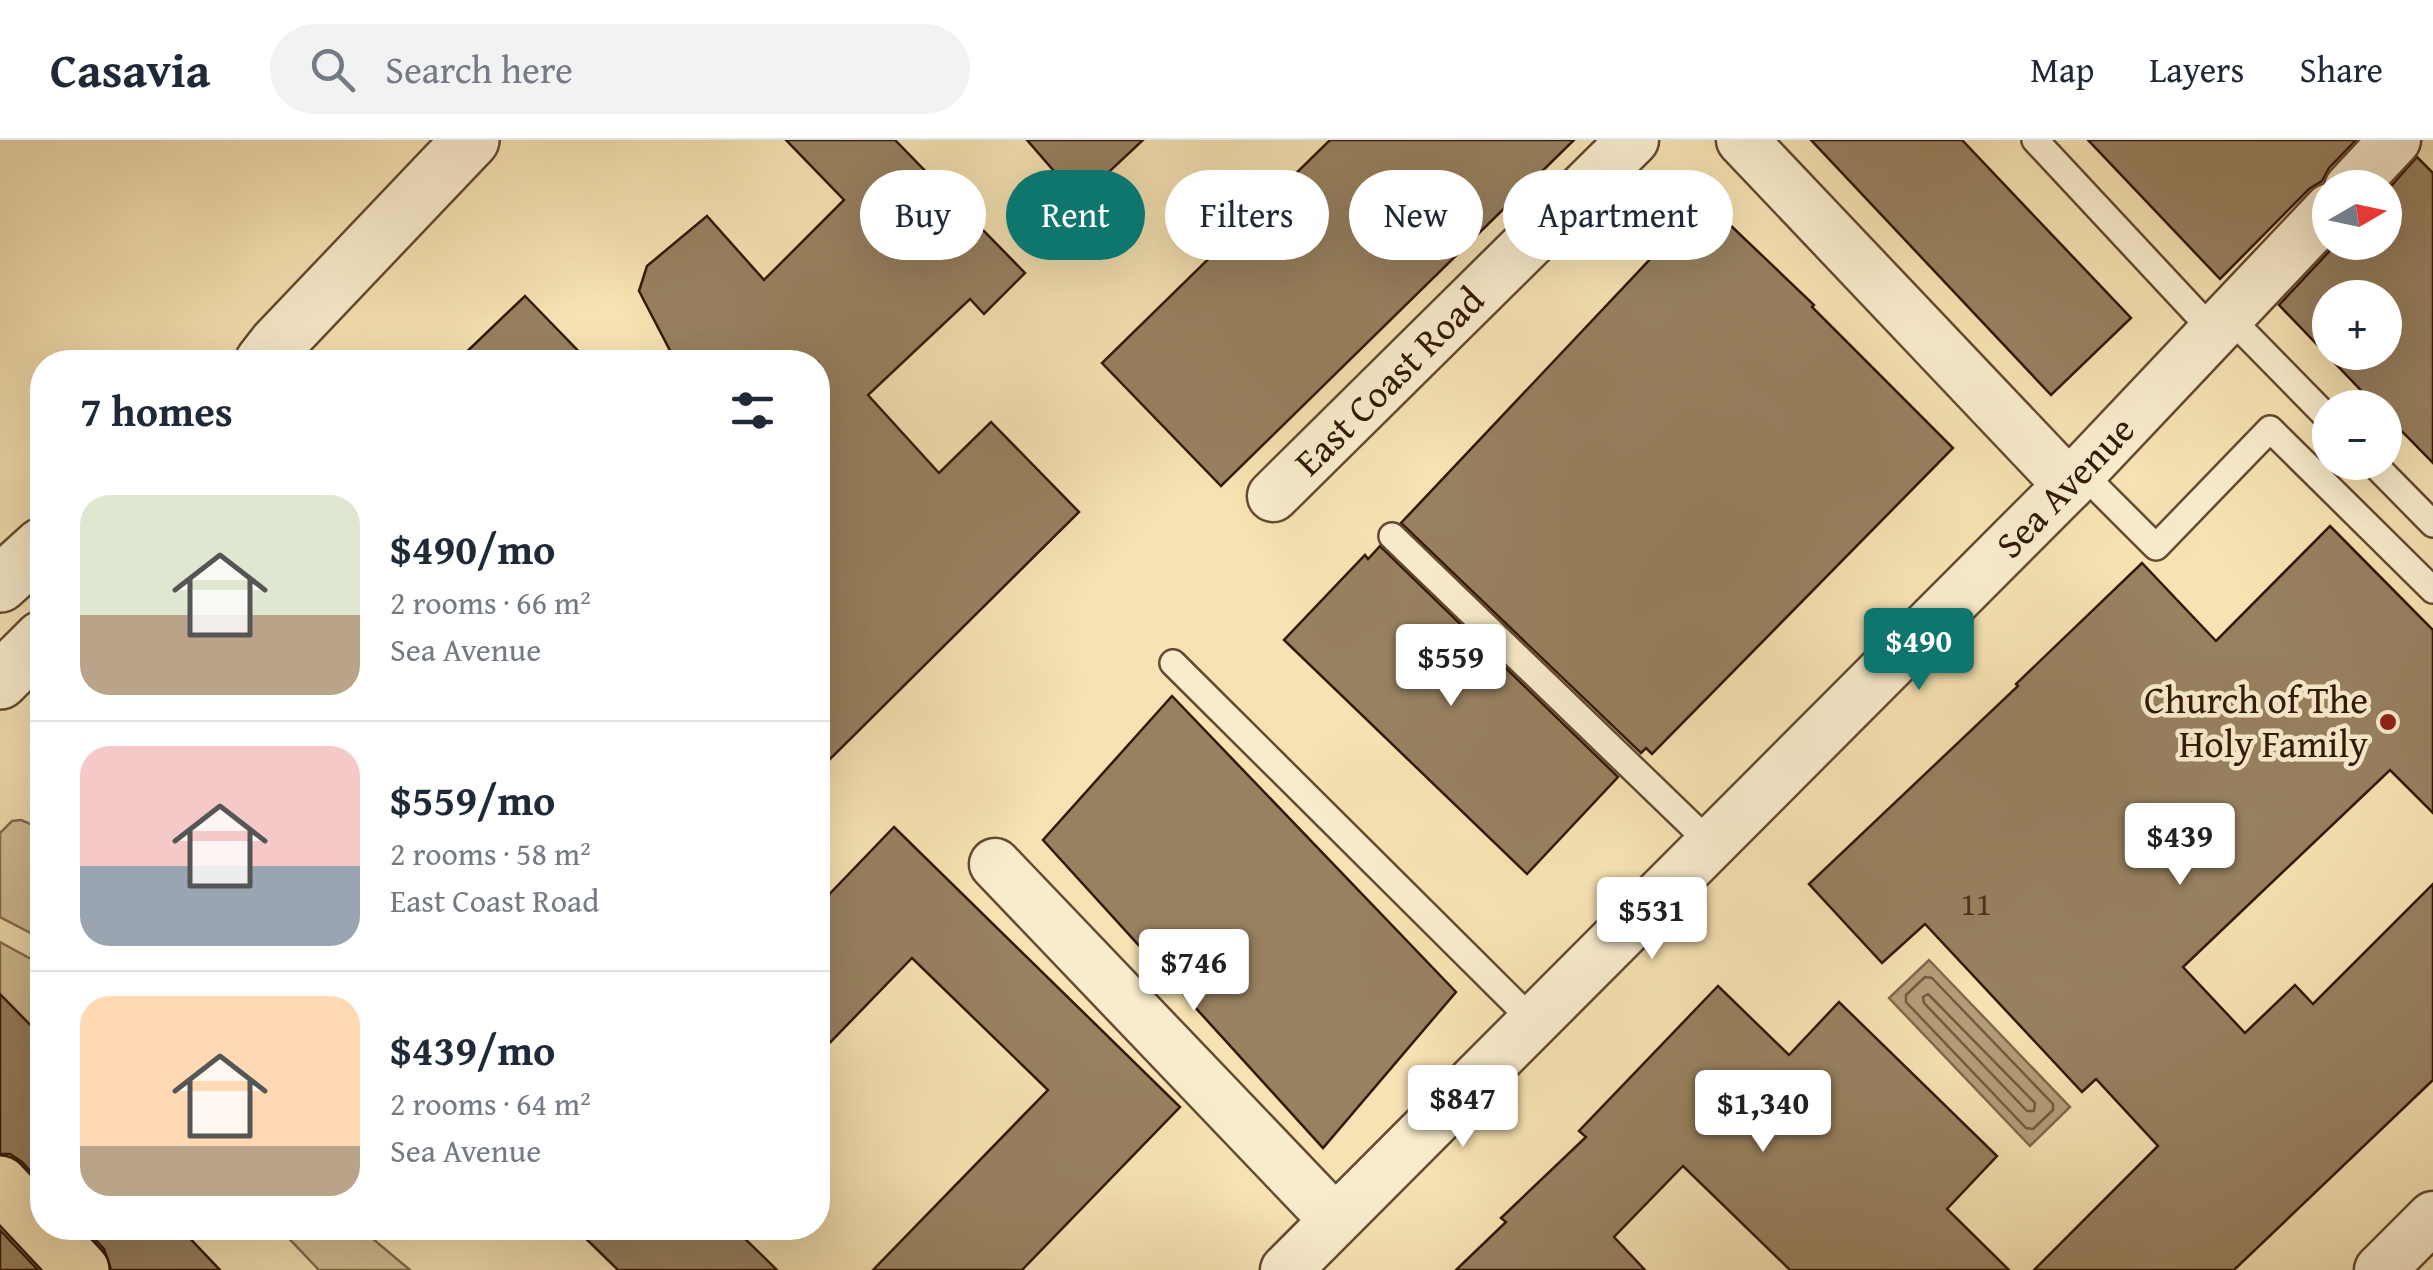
<!DOCTYPE html>
<html lang="en">
<head>
<meta charset="utf-8">
<style>
  body { margin:0; font-family:"Gentium Book Plus",serif; background:#f2f2f3; color:#1f2937; height:100vh; display:flex; flex-direction:column; font-size:38px; white-space:nowrap }
  * { box-sizing:border-box; margin:0 }
  p { font-size:32px; color:#747a83 }
  .icon { flex:none; width:55px; height:55px; fill:none; stroke:currentColor; stroke-width:2; stroke-linecap:round; stroke-linejoin:round }
  .map { position:relative; flex:1; overflow:hidden }
  .side { position:absolute; left:30px; top:210px; width:800px; height:890px; display:flex; flex-direction:column; background:#fff; border-radius:40px; box-shadow:0 10px 40px #0002 }
  .side>* { flex:none }
  .top-card { position:absolute; left:860px; top:30px; width:950px; height:90px; display:flex; gap:20px }
  .needle { width:65px; rotate:81deg }
  .tools { position:absolute; left:2312px; top:30px; display:grid; gap:20px }
  .tools a { display:grid; place-items:center; width:90px; height:90px; border-radius:50%; background:#fff; box-shadow:0 10px 40px #0002; font-size:50px }
  .price { position:absolute; translate:-50% -85px; padding:0 22px; border-radius:10px; background:#fff; color:#222; font-size:32px; line-height:65px; filter:drop-shadow(0 2px 5px #0008) }
  .price::after { content:''; position:absolute; left:50%; top:60px; width:30px; height:22px; margin-left:-15px; background:inherit; clip-path:polygon(0 0,100% 0,50% 100%) }
  .price.current { background:#0f766e; color:#fff }
  ul { padding:0; list-style:none }
  li { display:flex; align-items:center; gap:30px; height:250px; padding:0 50px }
  li+li { border-top:2px solid #e0e1e3 }
  li span { display:grid; place-items:center; flex:none; width:280px; height:200px; border-radius:30px; color:#555 }
  li>.icon { margin-inline-start:auto }
  span .icon { width:120px; height:120px; fill:#fffc; stroke-width:1 }
  li b { font-size:42px }
  h2 { display:flex; justify-content:space-between; align-items:center; height:120px; padding:0 50px; font-size:42px }
  .chip { padding:0 35px; border-radius:45px; background:#fff; box-shadow:0 10px 40px #0002; font-size:35px; line-height:90px }
  .chip.current { background:#0f766e; color:#fff }
  header { display:flex; align-items:center; gap:60px; box-sizing:border-box; height:140px; padding:0 50px; background:#fff; border-bottom:2px solid #e0e1e3 }
  header strong { font-size:48px }
  nav { display:flex; gap:55px; margin-inline-start:auto; font-size:35px }
  .search { width:700px; height:90px; background:#f2f2f3; display:flex; align-items:center; gap:25px; box-sizing:border-box; padding:0 35px; border-radius:55px; color:#747a83; font-size:38px }
  .map>svg:first-child { display:block }
  .green { fill:#d5c095; stroke:#846c4e; stroke-width:2.5 }
  .water { fill:#b49d78; stroke:#80684b; stroke-width:2.5 }
  .lines { fill:none; stroke-linecap:round; stroke-linejoin:round }
  .shore { stroke:#745a40; stroke-width:2.5 }
  .building { fill:#988160; stroke:#331808; stroke-width:2.5; fill-rule:evenodd }
  .service-casing { stroke:#644a32; stroke-width:30 }
  .minor-casing { stroke:#644a32; stroke-width:55 }
  .tertiary-casing { stroke:#644a32; stroke-width:60 }
  .primary-casing { stroke:#331808; stroke-width:60 }
  .service { stroke:#f9eccd; stroke-width:25 }
  .minor { stroke:#f9eccd; stroke-width:50 }
  .tertiary { stroke:#f9eccd; stroke-width:55 }
  .primary { stroke:#f6e2b2; stroke-width:55 }
  .poi-dot { fill:#8f2418; stroke:#f9eccd; stroke-width:4 }
  .labels { text-anchor:middle; stroke-width:9; stroke-linejoin:round; paint-order:stroke }
  .number-label { font-size:32px; fill:#4c321e }
  .street-label { font-size:38px; fill:#331808; stroke:#f9eccd }
  .poi-label { font-size:38px; fill:#331808; stroke:#f9eccd; text-anchor:end }
</style>
</head>
<body>
<header>
<strong>Casavia</strong>
<div class="search"><svg class="icon" aria-label="search" viewBox="0 0 24 24"><circle cx="10" cy="10" r="6"/><path d="M15 15l6 6"/></svg>Search here</div>
<nav><a>Map</a><a>Layers</a><a>Share</a></nav>
</header>
<div class="map">
<svg width="2433" height="1130" viewBox="0 0 2433 1130">
  <rect width="100%" height="100%" fill="#f6e2b2"/>
  <filter id="stains"><feTurbulence type="fractalNoise" baseFrequency=".002" numOctaves="4"/><feColorMatrix values="0 0 0 0 .2 0 0 0 0 .09 0 0 0 0 .02 0 0 0 .5 -.17"/></filter>
  <radialGradient id="worn" r=".72"><stop offset=".6" stop-color="#630" stop-opacity="0"/><stop offset="1" stop-color="#630" stop-opacity=".3"/></radialGradient>
  <g class="green">
    <path d="M21,680L35,686L42,695V799L0,777V693L12,681Z"/>
    <path d="M0,802L42,825V927L0,880Z"/>
    <path d="M279,1088H360L410,1130H319Z"/>
  </g>
  <path class="water" d="M1929,820L2070,967L2030,1006L1889,858Z"/>
  <g class="lines">
    <g class="shore">
      <path d="M1925,837L1932,838L2053,964V970L2033,989L2026,988L1906,862V855Z"/>
      <path d="M1928,854L2035,963L2034,971H2027L1924,863L1923,857Z"/>
    </g>
  </g>
  <g class="building">
    <path d="M786,0H895L1025,133L984,174L970,159L868,255L939,333L991,282L1079,372L818,631V222H676L639,151L647,126L707,76L764,140L844,60Z"/>
    <path d="M1027,0H1143L1079,60Z"/>
    <path d="M1330,0H1574L1221,346L1102,223Z"/>
    <path d="M1811,0H1962L2131,178L2051,255Z"/>
    <path d="M2088,0H2356L2329,28L2322,41L2309,49L2220,139Z"/>
    <path d="M2417,17L2433,33V323L2385,274V268H2378L2279,165L2338,102H2385V53ZM2330,158H2385V212H2330Z"/>
    <path d="M1705,61L1814,165L1812,167L1953,308L1652,614L1646,608L1641,613L1401,383Z"/>
    <path d="M525,156L589,222H456Z"/>
    <path d="M2330,386L2433,490V673L2390,630L2183,827L2245,893L2295,845L2313,864L2433,744V940L2234,1130H2034L2158,1006L2096,939L2082,952L1925,784L1882,823L1809,744L2018,546L2016,544L2142,423L2216,501Z"/>
    <path d="M1380,406L1618,637L1527,734L1284,500L1365,415L1368,419Z"/>
    <path d="M1172,556L1456,852L1323,1008L1043,700Z"/>
    <path d="M894,687L1180,967L1022,1130H873L1048,950L912,818L818,915V766Z"/>
    <path d="M1718,846L1789,915L1839,862L1997,1016L1947,1069L2009,1130H1790L1683,1026L1614,1097L1645,1130H1456L1506,1082L1501,1078L1586,997L1579,991Z"/>
    <path d="M0,854L42,897V1044L22,1022L10,1014H0Z"/>
    <path d="M84,1088H180L220,1130H111L104,1109Z"/>
    <path d="M575,1088H734L777,1130H618Z"/>
    <path d="M0,1090L38,1130H0Z"/>
  </g>
  <g class="lines">
    <g class="service-casing">
      <g id="service">
        <path d="M2035,0L2214,192"/>
        <path d="M2228,176L2330,280"/>
        <path d="M2372,322L2433,384"/>
        <path d="M2081,332L2156,407L2270,289L2433,450"/>
        <path d="M1392,396L1712,705"/>
        <path d="M1173,523L1534,882"/>
      </g>
    </g>
    <g class="minor-casing">
      <g id="minor">
        <path d="M1742,0L2069,345"/>
        <path d="M2350,48L2395,0"/>
        <path d="M1273,356L1633,0"/>
        <path d="M995,724L1335,1080"/>
        <path d="M1286,1130L2069,345L2330,69"/>
        <path d="M2380,1130L2433,1077"/>
      </g>
    </g>
    <g class="tertiary-casing">
      <g id="tertiary">
        <path d="M263,222L277,204L471,0"/>
        <path d="M0,444L42,406"/>
        <path d="M0,541L42,499"/>
      </g>
    </g>
    <g class="primary-casing">
      <path id="primary" d="M0,1044L81,1130"/>
    </g>
    <use href="#service" class="service"/>
    <use href="#minor" class="minor"/>
    <use href="#tertiary" class="tertiary"/>
    <use href="#primary" class="primary"/>
  </g>
  <circle class="poi-dot" cx="2388" cy="582" r="10"/>
  <g class="labels">
    <g class="number-label">
      <text x="1976" y="775">11</text>
    </g>
    <g class="street-label">
      <text transform="translate(1389 241) rotate(-45)" y="13">East Coast Road</text>
      <text transform="translate(2065 347) rotate(-46)" y="13">Sea Avenue</text>
    </g>
    <g class="poi-label">
      <text x="2368" y="573">Church of The<tspan x="2368" dy="44">Holy Family</tspan></text>
    </g>
  </g>
  <rect width="100%" height="100%" filter="url(#stains)"/>
  <rect width="100%" height="100%" fill="url(#worn)"/>
</svg>
<div class="tools">
<a><svg class="needle" viewBox="-14 -14 28 28"><path d="M0-13l5 13h-10z" fill="#e53935"/><path d="M0 13l5-13h-10z" fill="#747a83"/></svg></a>
<a>+</a>
<a>−</a>
</div>
<b class="price current" style="left:1919px;top:553px">$490</b>
<b class="price" style="left:1451px;top:569px">$559</b>
<b class="price" style="left:2180px;top:748px">$439</b>
<b class="price" style="left:1652px;top:822px">$531</b>
<b class="price" style="left:1194px;top:874px">$746</b>
<b class="price" style="left:1463px;top:1010px">$847</b>
<b class="price" style="left:1763px;top:1015px">$1,340</b>
<div class="top-card">
<a class="chip">Buy</a>
<a class="chip current">Rent</a>
<a class="chip">Filters</a>
<a class="chip">New</a>
<a class="chip">Apartment</a>
</div>
<section class="side">
<h2>7 homes<svg class="icon" aria-label="filters" viewBox="0 0 24 24"><path d="M4 7h16M4 17h16"/><circle cx="9" cy="7" r="2"/><circle cx="15" cy="17" r="2"/></svg></h2>
<ul>
<li><span style="background:linear-gradient(#dfe7d0 60%,#b9a48a 0)"><svg class="icon" aria-label="home" viewBox="0 0 24 24"><path d="M3 11l9-7 9 7M6 9v11h12V9"/></svg></span><div><b>$490/mo</b><p>2 rooms · 66 m²</p><p>Sea Avenue</p></div></li>
<li><span style="background:linear-gradient(#f6c9c9 60%,#9aa5b1 0)"><svg class="icon" aria-label="home" viewBox="0 0 24 24"><path d="M3 11l9-7 9 7M6 9v11h12V9"/></svg></span><div><b>$559/mo</b><p>2 rooms · 58 m²</p><p>East Coast Road</p></div></li>
<li><span style="background:linear-gradient(#ffd9b3 75%,#b9a48a 0)"><svg class="icon" aria-label="home" viewBox="0 0 24 24"><path d="M3 11l9-7 9 7M6 9v11h12V9"/></svg></span><div><b>$439/mo</b><p>2 rooms · 64 m²</p><p>Sea Avenue</p></div></li>
</ul>
</section>
</div>
</body>
</html>
